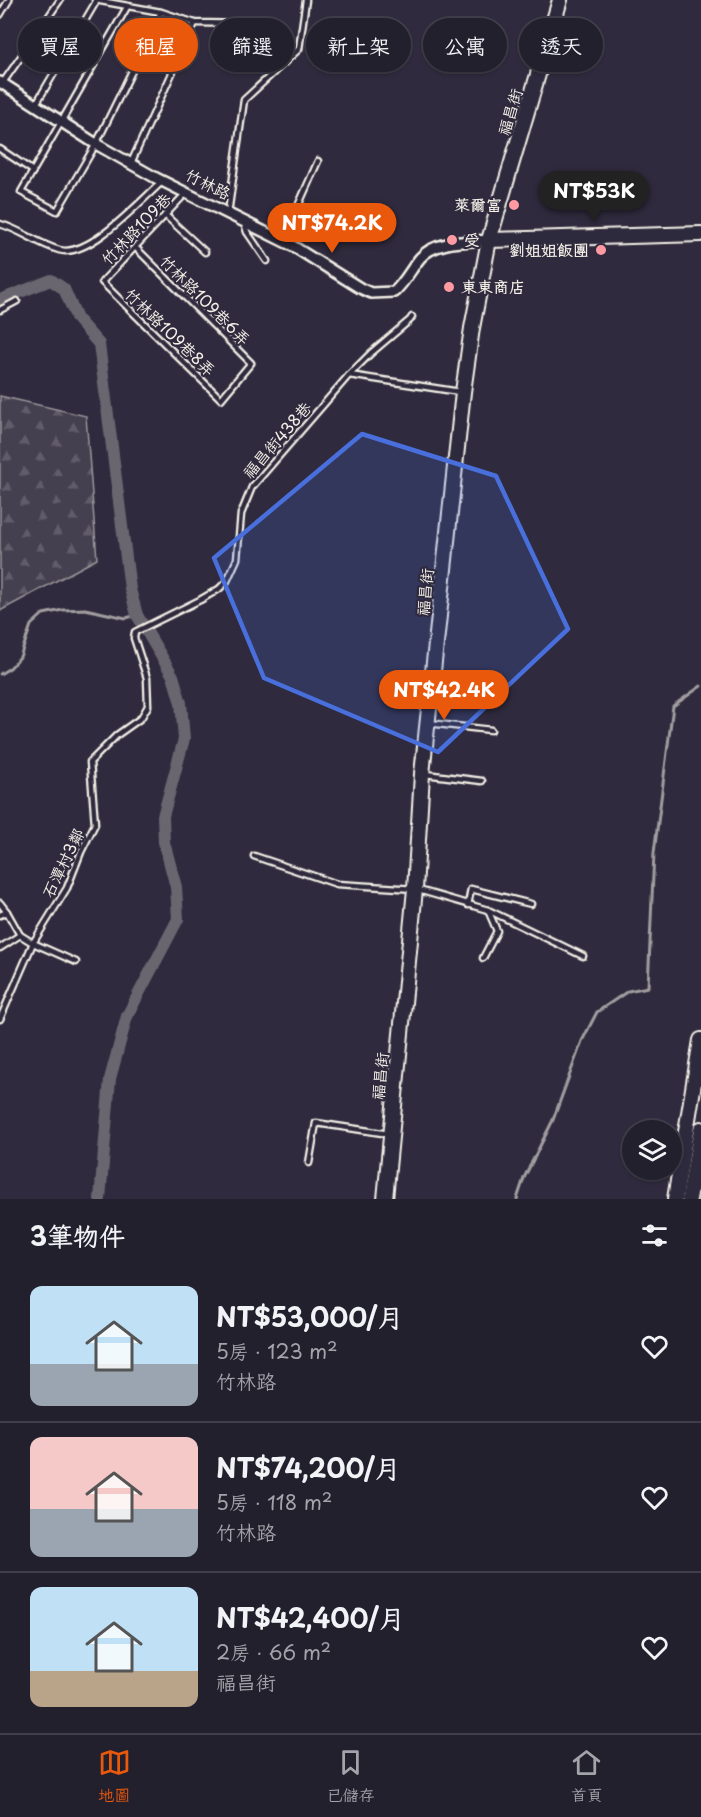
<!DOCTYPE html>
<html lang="zh-TW">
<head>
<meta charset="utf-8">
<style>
  body { margin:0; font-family:"Playpen Sans","LXGW WenKai TC",sans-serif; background:#2b2836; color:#f1f3f6; height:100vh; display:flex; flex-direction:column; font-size:22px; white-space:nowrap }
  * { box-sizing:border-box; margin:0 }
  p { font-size:20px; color:#a3a3aa }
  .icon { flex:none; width:33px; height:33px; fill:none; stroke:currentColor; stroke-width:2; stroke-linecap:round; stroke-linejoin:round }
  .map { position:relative; height:1199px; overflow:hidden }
  .panel { display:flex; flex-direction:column; background:#23202e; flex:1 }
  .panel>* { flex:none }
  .hud { position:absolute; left:18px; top:18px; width:666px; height:54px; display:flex; gap:12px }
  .fabs { position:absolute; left:622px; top:1120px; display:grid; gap:12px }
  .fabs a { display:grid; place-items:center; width:60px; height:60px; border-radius:50%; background:#23202e; box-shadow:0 2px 4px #0004,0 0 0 2px #403e4a; font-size:30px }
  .price { position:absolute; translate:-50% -51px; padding:0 14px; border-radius:21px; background:#ea580c; color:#fff; font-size:20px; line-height:39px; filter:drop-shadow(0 2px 3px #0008) }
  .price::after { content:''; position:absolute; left:50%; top:36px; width:18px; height:14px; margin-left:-9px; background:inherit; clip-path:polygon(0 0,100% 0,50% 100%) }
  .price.active { background:#222; color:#fff }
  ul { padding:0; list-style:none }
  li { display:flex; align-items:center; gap:18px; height:150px; padding:0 30px }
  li+li { border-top:2px solid #403e4a }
  li span { display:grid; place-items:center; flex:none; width:168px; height:120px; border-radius:12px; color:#555 }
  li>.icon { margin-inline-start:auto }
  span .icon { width:72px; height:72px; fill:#fffc; stroke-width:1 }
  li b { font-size:26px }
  h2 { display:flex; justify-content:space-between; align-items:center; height:72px; padding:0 30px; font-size:26px }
  .pill { padding:0 21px; border-radius:27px; background:#23202e; box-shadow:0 2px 4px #0004,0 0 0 2px #403e4a; font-size:21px; line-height:54px }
  .pill.active { background:#ea580c; color:#fff }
  .tabs { display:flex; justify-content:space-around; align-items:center; height:84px; border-top:2px solid #403e4a; background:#23202e; font-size:16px; color:#a3a3aa }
  .tabs a { display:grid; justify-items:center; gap:3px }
  .tabs .active { color:#ea580c }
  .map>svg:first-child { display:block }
  .forest { fill:url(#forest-firs); stroke:#9c989c; stroke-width:1.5 }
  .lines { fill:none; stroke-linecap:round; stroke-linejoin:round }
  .stream { stroke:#a19ea0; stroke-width:3 }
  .canal { stroke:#6a6670; stroke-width:12 }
  .lane-casing { stroke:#f4f1e8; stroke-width:9 }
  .street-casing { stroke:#f4f1e8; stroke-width:14 }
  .secondary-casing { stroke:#f4f1e8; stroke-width:18 }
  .lane { stroke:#2f2a3d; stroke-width:4.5 }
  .street { stroke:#2f2a3d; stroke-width:9 }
  .secondary { stroke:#2f2a3d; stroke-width:14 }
  .marked { fill:#486fdb; fill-opacity:0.2; stroke:#486fdb; stroke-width:4.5; stroke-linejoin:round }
  .poi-dot { fill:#ff9aa2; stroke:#2f2a3d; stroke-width:2 }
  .labels { text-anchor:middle; stroke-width:4.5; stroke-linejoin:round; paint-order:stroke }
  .street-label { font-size:16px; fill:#f4f1e8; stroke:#2f2a3d }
  .poi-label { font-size:16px; font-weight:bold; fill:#f4f1e8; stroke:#2f2a3d; text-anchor:end }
</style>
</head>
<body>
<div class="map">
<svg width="701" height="1199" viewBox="0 0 701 1199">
  <defs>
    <pattern id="forest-firs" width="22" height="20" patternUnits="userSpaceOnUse" patternTransform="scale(1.5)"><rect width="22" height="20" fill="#454050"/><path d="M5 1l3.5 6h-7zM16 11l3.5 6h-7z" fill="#605c69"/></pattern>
  </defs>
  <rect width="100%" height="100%" fill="#2f2a3d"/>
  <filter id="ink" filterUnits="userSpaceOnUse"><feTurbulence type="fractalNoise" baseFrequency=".0167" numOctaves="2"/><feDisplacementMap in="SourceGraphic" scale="12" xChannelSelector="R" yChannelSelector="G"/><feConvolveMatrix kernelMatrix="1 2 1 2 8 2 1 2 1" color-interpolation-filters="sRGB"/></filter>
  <g filter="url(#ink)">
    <path class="forest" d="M0,396L86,416L97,559L0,611Z"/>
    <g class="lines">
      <g class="stream">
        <path d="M0,674L10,668L20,657L31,625L43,614L63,610L85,609L126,618L137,615"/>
        <path d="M517,1199L524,1178L553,1120L582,1041L597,1012L628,991L648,987L654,853L673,706L701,686"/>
      </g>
      <path class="canal" d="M0,300L51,280L64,289L77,319L99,344L130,589L137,615L173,676L181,703L184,739L163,816L164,842L176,887L178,919L127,1016L110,1079L100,1199"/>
      <g class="lane-casing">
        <g id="lane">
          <path d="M95,0L161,12L195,23L252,24"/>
          <path d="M127,7L21,192L57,211L96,144L161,12"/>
          <path d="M0,15L9,0"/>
          <path d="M2,84L60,0"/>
          <path d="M36,104L97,0"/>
          <path d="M0,149L33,171"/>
          <path d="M131,163L195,23"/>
          <path d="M228,213L244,100L299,49L306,0"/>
          <path d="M165,215L205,252"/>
          <path d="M244,222L247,232L267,261"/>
          <path d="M0,224C21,230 38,244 59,250C89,259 142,199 163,181"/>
          <path d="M283,240L318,161"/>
          <path d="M135,247L251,363L221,399L102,282L187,192"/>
          <path d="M0,310L17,301"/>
          <path d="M349,375L371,353L410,320L412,317"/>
          <path d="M428,723L491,730"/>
          <path d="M425,774L482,781"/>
          <path d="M254,856L337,884L415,889L488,910L583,956"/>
          <path d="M0,903L7,912"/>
          <path d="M468,905L471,889L531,904"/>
          <path d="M0,915L7,912L20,935L33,943L76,962"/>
          <path d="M0,948L20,935"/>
          <path d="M483,958L497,931L488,910"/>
          <path d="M0,1019L33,943L67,888L81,852L95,824L90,762L117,735L141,718L148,706L147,678L134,638L135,632L200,600L219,589L227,581L237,559L241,514L252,487L349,375L460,392"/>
          <path d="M309,1163L316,1123L389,1134"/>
        </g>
      </g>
      <g class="street-casing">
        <path id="street" d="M0,82L96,144L156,178L291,245L360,288L371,293L394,292C405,282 411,269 420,258C435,240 468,242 489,240"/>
      </g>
      <g class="secondary-casing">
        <g id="secondary">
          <path d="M489,240L701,234"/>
          <path d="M385,1199L415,889L422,774L463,392L472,328L489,240L560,0"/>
          <path d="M675,1199L701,1040"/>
          <path d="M689,1199L701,1129"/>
        </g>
      </g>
      <use href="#lane" class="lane"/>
      <use href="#street" class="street"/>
      <use href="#secondary" class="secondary"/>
    </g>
  </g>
  <path class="marked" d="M362,434L496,476L568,629L438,752L264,678L214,558Z"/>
  <g class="poi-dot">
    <circle cx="514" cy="205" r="6"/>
    <circle cx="452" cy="240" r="6"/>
    <circle cx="601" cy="250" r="6"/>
    <circle cx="449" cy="287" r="6"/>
  </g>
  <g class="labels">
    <g class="street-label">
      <text transform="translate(510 112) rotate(-73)" y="6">福昌街</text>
      <text transform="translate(208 184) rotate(26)" y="6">竹林路</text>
      <text transform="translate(136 229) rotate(-46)" y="6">竹林路109巷</text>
      <text transform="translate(205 300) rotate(45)" y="6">竹林路109巷6弄</text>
      <text transform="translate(170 332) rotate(44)" y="6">竹林路109巷8弄</text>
      <text transform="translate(277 440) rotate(-49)" y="6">福昌街438巷</text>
      <text transform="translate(425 592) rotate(-84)" y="6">福昌街</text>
      <text transform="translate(63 863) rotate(-64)" y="6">石潭村3鄰</text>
      <text transform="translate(380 1076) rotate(-84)" y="6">福昌街</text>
    </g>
    <g class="poi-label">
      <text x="502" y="211">萊爾富</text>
      <text x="464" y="246" text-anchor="start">受</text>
      <text x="589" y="256">劉姐姐飯團</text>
      <text x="461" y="293" text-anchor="start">東東商店</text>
    </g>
  </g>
</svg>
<div class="fabs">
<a><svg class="icon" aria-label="layers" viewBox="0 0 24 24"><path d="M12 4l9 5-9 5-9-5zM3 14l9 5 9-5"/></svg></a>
</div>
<b class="price active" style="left:594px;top:222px">NT$53K</b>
<b class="price" style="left:332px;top:254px">NT$74.2K</b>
<b class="price" style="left:444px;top:721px">NT$42.4K</b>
<div class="hud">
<a class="pill">買屋</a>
<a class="pill active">租屋</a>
<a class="pill">篩選</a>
<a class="pill">新上架</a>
<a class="pill">公寓</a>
<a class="pill">透天</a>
</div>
</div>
<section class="panel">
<h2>3筆物件<svg class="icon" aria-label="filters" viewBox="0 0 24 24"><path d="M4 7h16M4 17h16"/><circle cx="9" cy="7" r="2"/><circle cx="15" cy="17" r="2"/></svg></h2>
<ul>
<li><span style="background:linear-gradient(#bfe0f5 65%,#9aa5b1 0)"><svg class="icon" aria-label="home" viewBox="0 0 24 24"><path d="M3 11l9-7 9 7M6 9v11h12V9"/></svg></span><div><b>NT$53,000/月</b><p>5房 · 123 m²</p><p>竹林路</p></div><svg class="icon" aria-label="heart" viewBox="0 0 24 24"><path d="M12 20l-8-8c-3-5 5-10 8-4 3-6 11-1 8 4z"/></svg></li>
<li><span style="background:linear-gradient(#f6c9c9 60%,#9aa5b1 0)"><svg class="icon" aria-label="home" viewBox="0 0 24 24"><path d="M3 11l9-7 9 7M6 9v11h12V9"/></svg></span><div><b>NT$74,200/月</b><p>5房 · 118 m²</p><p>竹林路</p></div><svg class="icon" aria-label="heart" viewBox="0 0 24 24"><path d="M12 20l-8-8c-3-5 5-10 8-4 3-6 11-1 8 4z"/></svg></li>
<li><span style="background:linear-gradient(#bfe0f5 70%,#b9a48a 0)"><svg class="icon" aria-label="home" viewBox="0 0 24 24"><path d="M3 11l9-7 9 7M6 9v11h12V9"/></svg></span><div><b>NT$42,400/月</b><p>2房 · 66 m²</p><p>福昌街</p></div><svg class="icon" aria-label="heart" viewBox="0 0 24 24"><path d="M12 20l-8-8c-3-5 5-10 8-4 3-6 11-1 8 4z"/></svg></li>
</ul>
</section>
<nav class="tabs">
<a class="active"><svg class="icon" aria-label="map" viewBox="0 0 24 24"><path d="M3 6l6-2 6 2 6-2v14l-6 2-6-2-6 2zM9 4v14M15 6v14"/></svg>地圖</a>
<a><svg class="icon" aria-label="saved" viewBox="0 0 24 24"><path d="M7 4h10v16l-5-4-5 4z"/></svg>已儲存</a>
<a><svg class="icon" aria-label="home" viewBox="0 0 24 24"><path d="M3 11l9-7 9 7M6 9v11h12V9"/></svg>首頁</a>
</nav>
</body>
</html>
